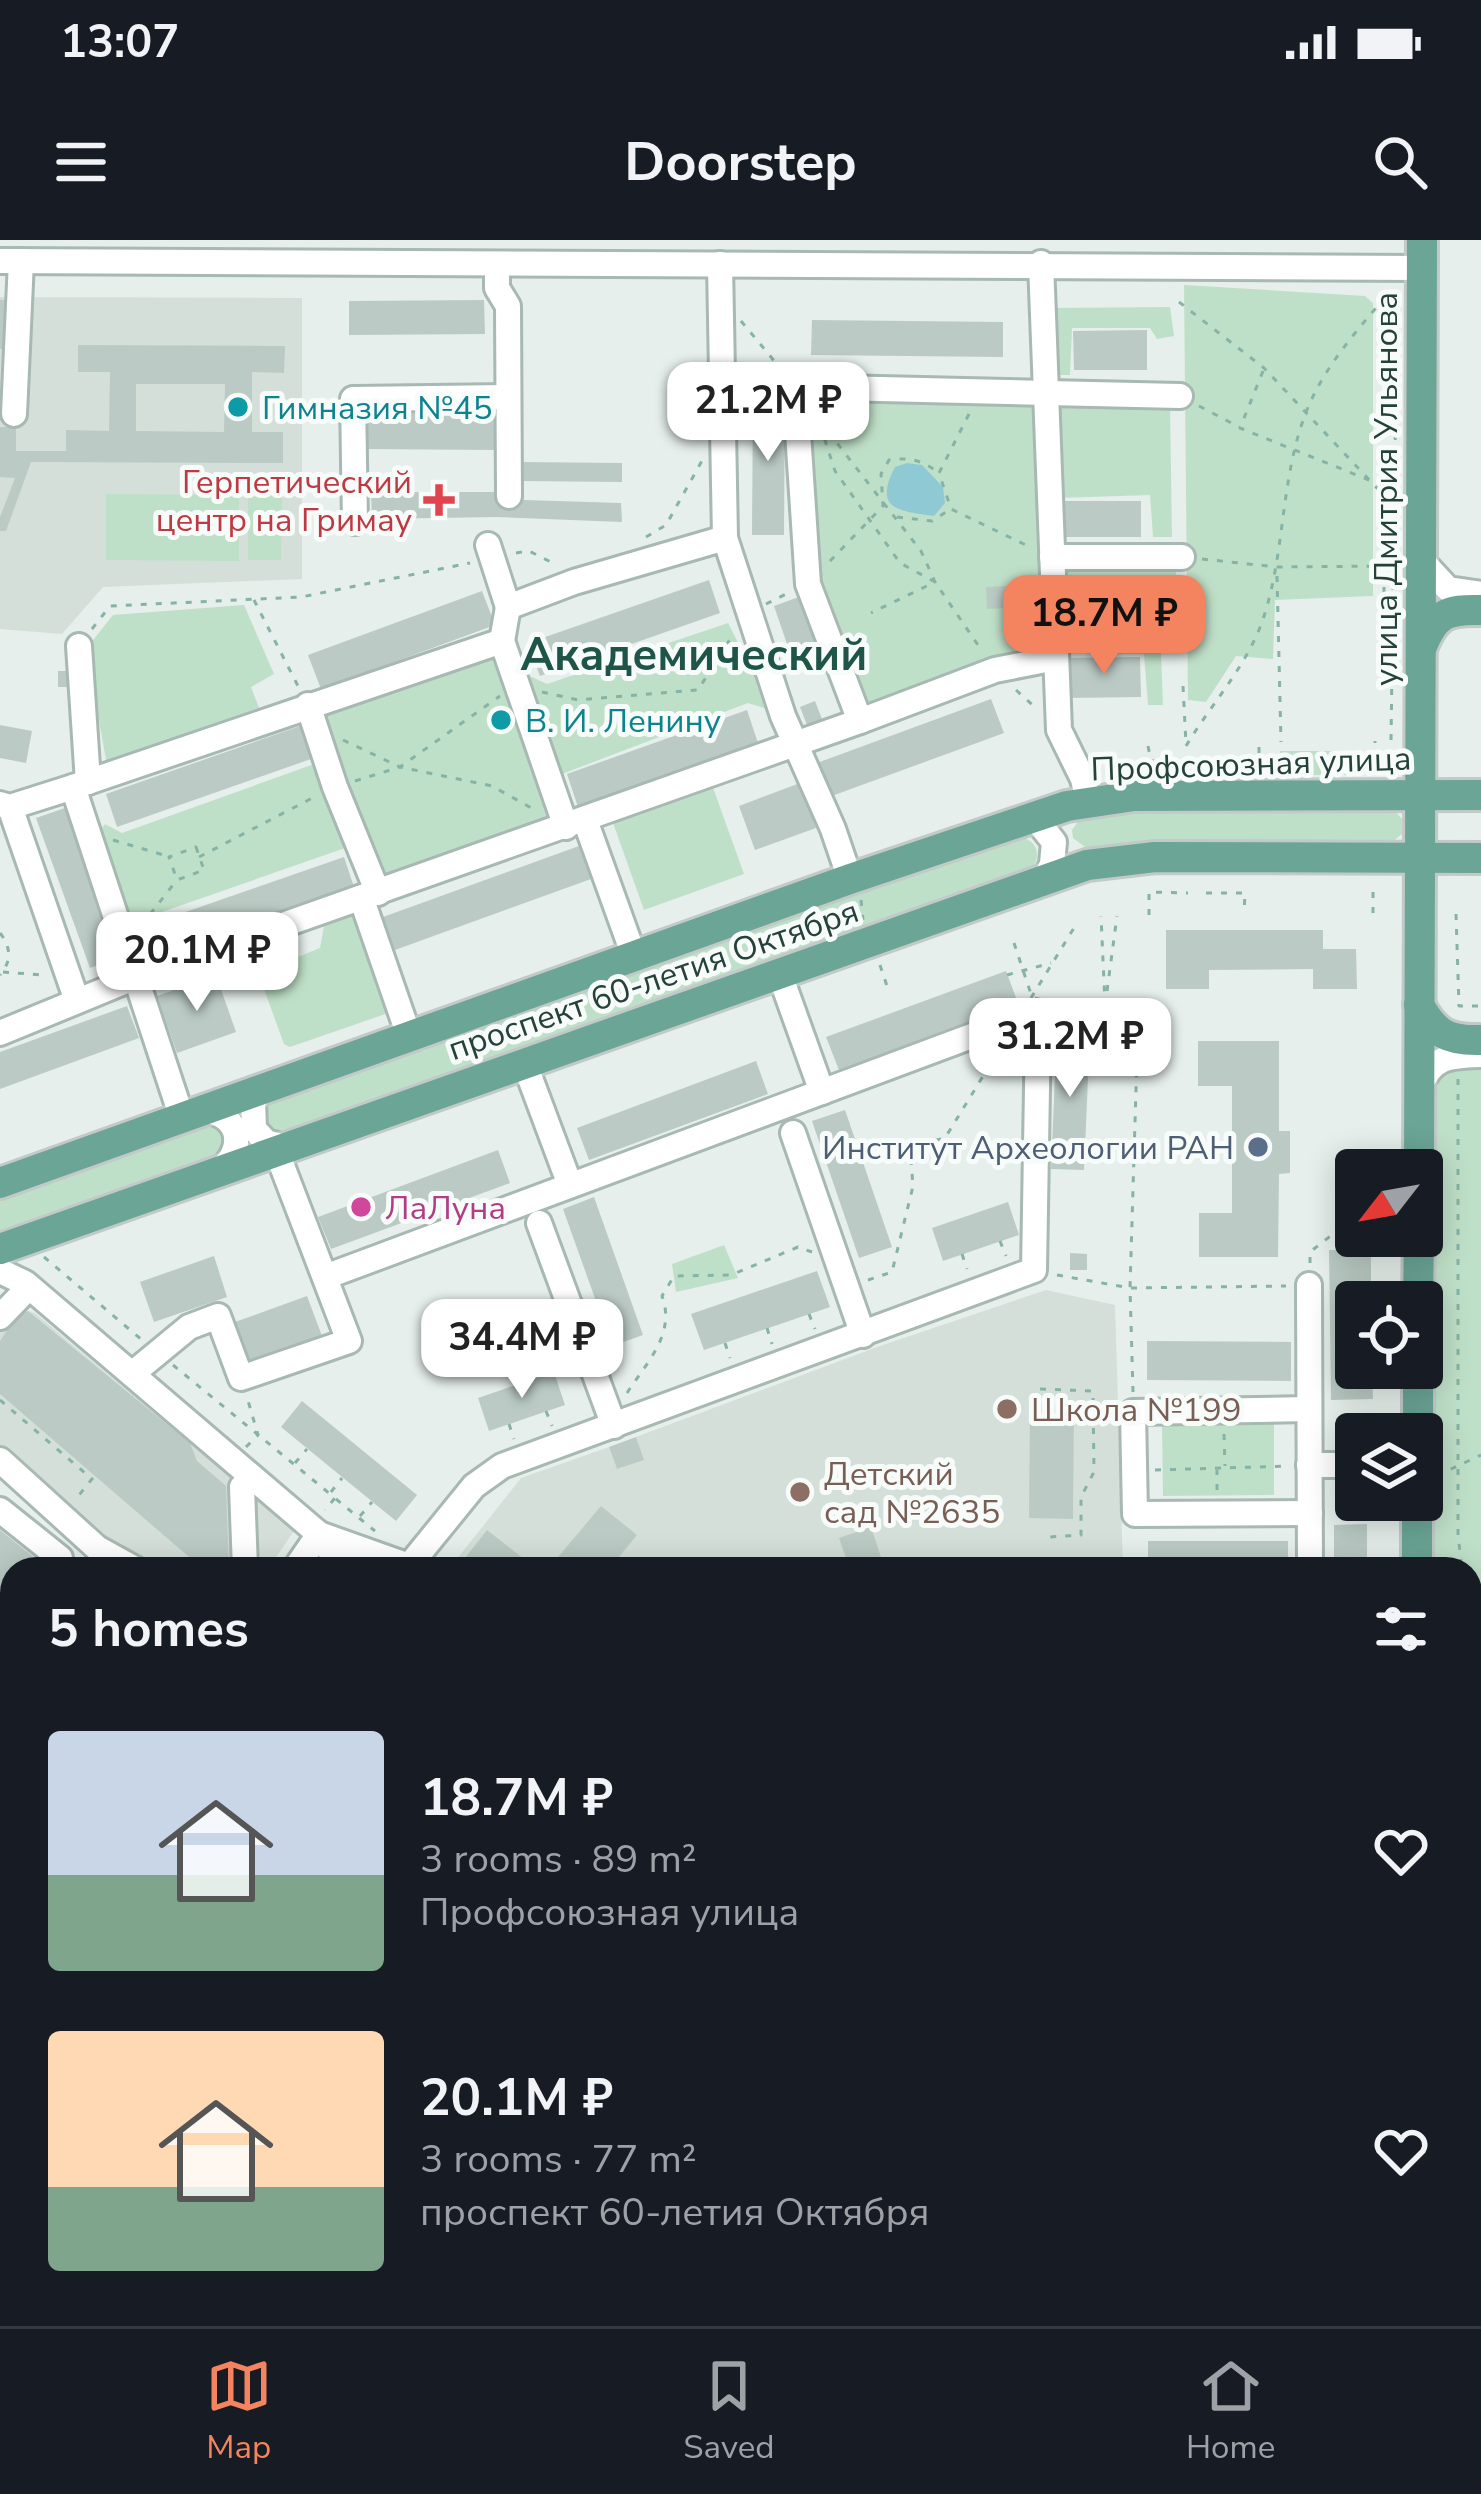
<!DOCTYPE html>
<html lang="en">
<head>
<meta charset="utf-8">
<style>
  body { margin:0; font-family:"Nunito Sans",sans-serif; background:#20242c; color:#f1f3f6; height:100vh; display:flex; flex-direction:column; font-size:45px; white-space:nowrap }
  * { box-sizing:border-box; margin:0 }
  p { font-size:39px; color:#9ea1a6 }
  .icon { flex:none; width:66px; height:66px; fill:none; stroke:currentColor; stroke-width:2; stroke-linecap:round; stroke-linejoin:round }
  .map { position:relative; flex:1; overflow:hidden }
  .panel { position:absolute; left:0px; top:1317px; width:1482px; height:771px; display:flex; flex-direction:column; background:#171b24; border-radius:36px 36px 0 0; box-shadow:0 6px 30px #0003 }
  .panel>* { flex:none }
  .needle { width:78px; rotate:239deg }
  .buttons { position:absolute; left:1335px; top:909px; display:grid; gap:24px }
  .buttons a { display:grid; place-items:center; width:108px; height:108px; border-radius:12px; background:#171b24; box-shadow:0 6px 30px #0003; font-size:60px }
  .price { position:absolute; translate:-50% -102px; padding:0 27px; border-radius:24px; background:#fff; color:#222; font-size:39px; line-height:78px; filter:drop-shadow(0 3px 6px #0008) }
  .price::after { content:''; position:absolute; left:50%; top:72px; width:36px; height:27px; margin-left:-18px; background:inherit; clip-path:polygon(0 0,100% 0,50% 100%) }
  .price.selected { background:#f4845f; color:#111 }
  ul { padding:0; list-style:none }
  li { display:flex; align-items:center; gap:36px; height:300px; padding:0 48px }
  li span { display:grid; place-items:center; flex:none; width:336px; height:240px; border-radius:12px; color:#555 }
  li>.icon { margin-inline-start:auto }
  span .icon { width:144px; height:144px; fill:#fffc; stroke-width:1 }
  li b { font-size:51px }
  h2 { display:flex; justify-content:space-between; align-items:center; height:144px; padding:0 48px; font-size:51px }
  .status { display:flex; justify-content:space-between; align-items:center; height:84px; padding:0 60px; background:#171b24; direction:ltr }
  .status svg { height:33px; fill:currentColor }
  header { display:flex; justify-content:space-between; align-items:center; height:156px; padding:0 48px; background:#171b24; font-size:54px; font-weight:700 }
  .tab-bar { display:flex; justify-content:space-around; align-items:center; height:168px; border-top:3px solid #363941; background:#171b24; font-size:33px; color:#9ea1a6 }
  .tab-bar a { display:grid; justify-items:center; gap:6px }
  .tab-bar .selected { color:#f4845f }
  .map>svg:first-child { display:block }
  .built { fill:#d4dfda }
  .green { fill:#bfe0c8 }
  .water { fill:#8ec9d4 }
  .building { fill:#bbcac4; fill-rule:evenodd }
  .lines { fill:none; stroke-linecap:round; stroke-linejoin:round }
  .minor-casing { stroke:#a8b8b2; stroke-width:30 }
  .major-casing { stroke:#c2cac8; stroke-width:36 }
  .path { stroke:#86b3a5; stroke-width:3; stroke-dasharray:6 9; stroke-linecap:butt }
  .minor { stroke:#fff; stroke-width:24 }
  .major { stroke:#6aa596; stroke-width:30 }
  .culture-dot { fill:#0f9aa8; stroke:#f7fbf9; stroke-width:4.5 }
  .health-dot { fill:#e0444e; stroke:#f7fbf9; stroke-width:4.5 }
  .service-dot { fill:#5c6f8a; stroke:#f7fbf9; stroke-width:4.5 }
  .hotel-dot { fill:#d1479c; stroke:#f7fbf9; stroke-width:4.5 }
  .education-dot { fill:#8d6e63; stroke:#f7fbf9; stroke-width:4.5 }
  .labels { text-anchor:middle; stroke-width:10; stroke-linejoin:round; paint-order:stroke }
  .culture-label { font-size:33px; fill:#0d838f; stroke:#f7fbf9; text-anchor:start }
  .health-label { font-size:33px; fill:#be3a42; stroke:#f7fbf9; text-anchor:end }
  .street-label { font-size:33px; fill:#24423a; stroke:#f7fbf9 }
  .service-label { font-size:33px; fill:#4e5e75; stroke:#f7fbf9; text-anchor:end }
  .hotel-label { font-size:33px; fill:#b23c85; stroke:#f7fbf9; text-anchor:start }
  .education-label { font-size:33px; fill:#785e54; stroke:#f7fbf9; text-anchor:start }
  .district-label { font-size:45px; font-weight:bold; fill:#1f5548; stroke:#f7fbf9 }
</style>
</head>
<body>
<div class="status"><b>13:07</b><svg viewBox="0 0 49 12"><path d="M0 12V9h3v3zM5 12V6h3v6zM10 12V3h3v9zM15 12V0h3v12zM26 1h20v11H26zM47 4h2v5h-2z"/></svg></div>
<header><svg class="icon" aria-label="menu" viewBox="0 0 24 24"><path d="M4 6h16M4 12h16M4 18h16"/></svg>Doorstep<svg class="icon" aria-label="search" viewBox="0 0 24 24"><circle cx="10" cy="10" r="6"/><path d="M15 15l6 6"/></svg></header>
<div class="map">
<svg width="1481" height="2086" viewBox="0 0 1481 2086">
  <rect width="100%" height="100%" fill="#e6efeb"/>
  <g class="built">
    <path d="M0,57L302,58V339L103,347L62,394L0,389Z"/>
    <path d="M1046,1050L1115,1065L1123,1329H449L521,1238L609,1207L617,1229L643,1220L636,1197L877,1107Z"/>
    <path d="M0,1065L15,1078L28,1071L35,1073L294,1291L268,1329H110L0,1239Z"/>
  </g>
  <g class="green">
    <path d="M1184,45L1365,56L1373,63V356L1275,360L1273,419L1236,416L1206,462L1188,460Z"/>
    <path d="M1170,67L1174,96L1157,99L1150,88H1072L1070,135H1054L1051,68Z"/>
    <path d="M805,160L1036,164L1047,394L990,423L865,469L816,336Z"/>
    <path d="M1057,163L1170,164L1172,297H1153L1150,255L1059,258Z"/>
    <path d="M106,254L239,255V321L106,320Z"/>
    <path d="M248,256H282L281,320H248Z"/>
    <path d="M1176,324V385L1160,386L1163,465H1148L1144,414L1069,413L1065,327Z"/>
    <path d="M244,365L274,434L251,447L261,473L107,525L86,409L113,375Z"/>
    <path d="M728,383L773,471L748,463L557,536L523,433L547,444Z"/>
    <path d="M495,416L549,584L382,642L319,470Z"/>
    <path d="M1280,511H1358V535H1279Z"/>
    <path d="M317,523L348,607L159,673L140,697L129,696L96,596L105,584L122,593Z"/>
    <path d="M712,545L744,634L644,670L612,580Z"/>
    <path d="M1392,568L1402,579V594L1390,604L1089,610L1073,598L1072,590L1080,579L1126,570Z"/>
    <path d="M1016,597C1035,597 1044,614 1031,629L278,893L265,884L264,872L269,864Z"/>
    <path d="M355,665L394,771L290,807L284,804L252,716L253,708L266,704L293,719L320,708L325,681Z"/>
    <path d="M1481,820V1921H1470V1329H1430V851L1437,828Z"/>
    <path d="M203,883L216,884L224,893V905L216,915L0,994V957Z"/>
    <path d="M724,1005L738,1038L676,1052L672,1024Z"/>
    <path d="M1274,1182V1255L1163,1256L1162,1183Z"/>
    <path d="M12,1411V1688L0,1686V1418Z"/>
    <path d="M1470,1953L1481,1954V2086H1434V2076H1470Z"/>
    <path d="M808,2076H1311V2086H825Z"/>
  </g>
  <path class="water" d="M907,223L922,225L943,247L945,263L934,276C901,271 872,271 895,227Z"/>
  <g class="building">
    <path d="M0,60H7L9,108L0,109Z"/>
    <path d="M484,60L485,94L349,95V61Z"/>
    <path d="M812,80L1003,82V117L811,115Z"/>
    <path d="M1147,90V130H1074L1073,91Z"/>
    <path d="M78,105L285,106L284,133L252,132V192H283V223L31,222L6,291H0V277L15,238L0,237V187H16V211H66V190L109,191L110,132H78ZM136,144H225L224,192L136,191Z"/>
    <path d="M753,153H785L784,295H752Z"/>
    <path d="M365,163L389,170L469,171V165L494,164V210L365,209Z"/>
    <path d="M519,222L622,223V242L519,241Z"/>
    <path d="M371,252H496V259L621,263L622,282L497,277L372,279Z"/>
    <rect x="1065" y="261" width="76" height="36"/>
    <path d="M709,340L720,373L540,436L528,403Z"/>
    <path d="M1007,346L1008,368L987,369L986,347Z"/>
    <path d="M482,351L495,385L321,449L308,415Z"/>
    <path d="M807,354L831,421L797,433L774,366Z"/>
    <path d="M1140,417L1141,457L1067,458L1066,418Z"/>
    <rect x="58" y="431" width="16" height="16"/>
    <path d="M991,459L1004,493L829,557L817,523Z"/>
    <path d="M815,461L822,479L807,485L800,467Z"/>
    <path d="M747,470L758,503L578,567L567,534Z"/>
    <path d="M0,485L32,491L26,523L0,518Z"/>
    <path d="M300,486L311,519L117,587L106,554Z"/>
    <path d="M800,543L816,588L755,610L739,566Z"/>
    <path d="M68,567L122,716L90,728L36,578Z"/>
    <path d="M579,606L591,639L395,710L383,677Z"/>
    <path d="M344,617L355,650L166,715L154,683Z"/>
    <path d="M1166,690H1323V709H1356L1357,749H1313V729L1209,730V749H1166Z"/>
    <path d="M1006,731L1018,763L839,830L826,797Z"/>
    <path d="M216,735L236,792L177,813L157,756Z"/>
    <path d="M127,766L139,798L0,849V812Z"/>
    <path d="M1057,790L1090,792L1084,930L1051,929Z"/>
    <path d="M1198,801H1279V891H1290V933L1279,934L1278,1017H1199V973H1232V846H1198Z"/>
    <path d="M756,821L768,854L589,920L577,888Z"/>
    <path d="M845,870L892,1007L859,1018L812,881Z"/>
    <path d="M498,910L510,943L331,1009L318,977Z"/>
    <path d="M594,957L643,1095L612,1106L563,969Z"/>
    <path d="M1008,962L1019,995L943,1021L932,988Z"/>
    <path d="M1329,1010H1371V1062H1356V1128H1372L1373,1159L1331,1160Z"/>
    <path d="M1070,1013L1087,1014V1030H1070Z"/>
    <path d="M214,1016L227,1057L154,1082L140,1042Z"/>
    <path d="M817,1031L830,1067L704,1110L691,1074Z"/>
    <path d="M307,1056L322,1096L249,1122L235,1082Z"/>
    <path d="M28,1071L190,1203L197,1221L226,1246L229,1329H203L0,1154V1101L15,1078Z"/>
    <path d="M1147,1101L1291,1102V1141L1147,1140Z"/>
    <path d="M554,1132L565,1165L489,1191L478,1158Z"/>
    <path d="M302,1161L417,1255L396,1281L281,1187Z"/>
    <path d="M1030,1164L1074,1165L1073,1279L1029,1278Z"/>
    <path d="M636,1197L644,1220L617,1229L609,1207Z"/>
    <path d="M601,1266L637,1295L609,1329H548Z"/>
    <path d="M1367,1284V1329H1334V1285Z"/>
    <path d="M871,1287L885,1329H815L847,1321L839,1298Z"/>
    <path d="M0,1290L41,1323L37,1329H12V1360L0,1375Z"/>
    <path d="M487,1290L537,1329L458,1327Z"/>
    <rect x="1148" y="1301" width="140" height="28"/>
    <path d="M0,1579L12,1581V1627L0,1624Z"/>
    <path d="M0,1771L12,1774V1825L0,1823Z"/>
    <path d="M0,1975L12,1978V2012L0,2008Z"/>
    <path d="M538,2076H573L608,2086H536Z"/>
    <path d="M732,2079L744,2081L757,2086H711V2082Z"/>
  </g>
  <g class="lines">
    <g class="minor-casing">
      <g id="minor">
        <path d="M0,21L1422,28"/>
        <path d="M1041,23L1059,490L1083,539L1088,561"/>
        <path d="M497,24V48L508,66L509,256"/>
        <path d="M720,24L725,298L783,476L833,589L850,639"/>
        <path d="M14,174L21,21"/>
        <path d="M355,282L353,159L508,157"/>
        <path d="M488,305L508,367"/>
        <path d="M1052,317H1182"/>
        <path d="M1422,321L1448,349L1481,354"/>
        <path d="M502,401L508,367L574,342L725,298"/>
        <path d="M79,406L88,542"/>
        <path d="M1056,418L995,430L860,481L808,344L795,147L1180,156"/>
        <path d="M308,465L335,547L378,653"/>
        <path d="M73,547L181,875"/>
        <path d="M0,564L10,567L73,547L502,401L566,587"/>
        <path d="M10,567L77,761"/>
        <path d="M1025,579L1038,582L1054,602L1052,624L1045,639"/>
        <path d="M585,580L634,716"/>
        <path d="M362,660L409,796"/>
        <path d="M779,732L822,852"/>
        <path d="M0,793L136,737L860,481"/>
        <path d="M524,822L570,945"/>
        <path d="M265,847L253,861L254,889L266,902L285,907"/>
        <path d="M1420,847C1432,816 1450,816 1481,815"/>
        <path d="M197,871C235,868 250,904 221,929"/>
        <path d="M793,893L863,1095"/>
        <path d="M539,983L614,1186"/>
        <path d="M0,1031L25,1043L319,1294L342,1329"/>
        <path d="M1309,1045L1310,1329"/>
        <path d="M0,1077L29,1047"/>
        <path d="M132,1134L189,1087L218,1076L241,1138L349,1101L276,910"/>
        <path d="M1309,1169L1133,1172L1135,1274L1310,1273"/>
        <path d="M0,1220L97,1308L135,1329"/>
        <path d="M1309,1225H1356"/>
        <path d="M0,1270L60,1318L52,1329"/>
        <path d="M319,1294L409,1326L474,1246L502,1226L1034,1030L1038,786L1020,778L325,1037"/>
        <path d="M245,1329L242,1247L252,1237"/>
        <path d="M295,1329L319,1294"/>
        <path d="M0,1394L12,1379"/>
        <path d="M0,1728L12,1731"/>
        <path d="M0,1837L12,1841"/>
        <path d="M1470,1936H1481"/>
        <path d="M0,2028L12,2032"/>
        <path d="M173,2076L224,2086"/>
        <path d="M362,2076L403,2086"/>
        <path d="M488,2076L489,2086"/>
        <path d="M660,2076L662,2086"/>
        <path d="M785,2076L801,2086"/>
        <path d="M1348,2076V2086"/>
        <path d="M698,2086L702,2076"/>
      </g>
    </g>
    <g class="major-casing">
      <g id="major">
        <path d="M1422,406C1435,374 1447,369 1481,370"/>
        <path d="M1419,765C1435,794 1448,801 1481,800"/>
        <path d="M1419,930L1422,0"/>
        <path d="M0,943L850,639L1067,566L1134,556L1481,555"/>
        <path d="M0,1009L1087,625L1155,617L1481,618"/>
        <path d="M1418,1062L1419,996"/>
        <path d="M1418,1194V1128"/>
        <path d="M1417,1329V1260"/>
        <path d="M1416,2076V2086"/>
      </g>
    </g>
    <g class="path">
      <path d="M1179,62L1264,128L1391,263"/>
      <path d="M741,81L781,129"/>
      <path d="M1263,131L1240,188L1369,240"/>
      <path d="M1199,166L1239,187"/>
      <path d="M969,174L939,233L951,269L1032,308"/>
      <path d="M819,180L921,311L935,342L982,411"/>
      <path d="M820,185L835,231L900,323L935,342L871,373"/>
      <path d="M897,277L932,281L949,270"/>
      <path d="M646,297L666,285L703,219"/>
      <path d="M1384,302V353"/>
      <path d="M516,313L529,311L557,325"/>
      <path d="M1202,319L1277,327L1390,326"/>
      <path d="M830,321L883,266L881,234L889,220C909,217 922,220 939,233"/>
      <path d="M1277,336L1281,502"/>
      <path d="M254,360L299,448"/>
      <path d="M766,364L790,352"/>
      <path d="M92,389L110,366L301,357L470,323"/>
      <path d="M1183,446L1186,504"/>
      <path d="M1016,450L1036,468"/>
      <path d="M542,452L578,460L698,450L734,393"/>
      <path d="M343,500L400,527L492,546L535,570"/>
      <path d="M1391,500L1396,144"/>
      <path d="M1148,506L1151,521H1175"/>
      <path d="M1186,506C1213,461 1250,423 1265,373C1285,308 1281,239 1305,175C1321,132 1352,96 1381,62L1396,81"/>
      <path d="M1221,520H1259V502"/>
      <path d="M1375,533V501"/>
      <path d="M355,541L400,527L500,456"/>
      <path d="M113,600L167,616"/>
      <path d="M196,607L204,630L177,640L169,617Z"/>
      <path d="M199,617L318,555"/>
      <path d="M1206,653H1245L1244,674"/>
      <path d="M861,660L863,680"/>
      <path d="M1373,673V645"/>
      <path d="M1456,674L1459,766H1481"/>
      <path d="M1149,675V652L1188,653"/>
      <path d="M141,686L176,641"/>
      <path d="M0,693C11,707 12,721 0,735"/>
      <path d="M1014,703L1032,757L1050,762L1055,774"/>
      <path d="M880,725L889,752"/>
      <path d="M3,732L42,735"/>
      <path d="M1007,735L1051,723"/>
      <path d="M1107,751L1117,676"/>
      <path d="M1031,758L1077,683"/>
      <path d="M1050,762L1102,764"/>
      <path d="M1458,839V1295L1462,1329"/>
      <path d="M1000,1001L1006,1016"/>
      <path d="M962,1014L967,1029"/>
      <path d="M44,1017L142,1100"/>
      <path d="M1310,1023V1012L1356,976"/>
      <path d="M1057,1035L1130,1048L1138,783L1105,764L1101,676"/>
      <path d="M868,1040L892,1032L913,946L910,906L945,898L1001,807"/>
      <path d="M809,1074L815,1089"/>
      <path d="M767,1088L772,1104"/>
      <path d="M725,1103L730,1118"/>
      <path d="M173,1125L335,1258L325,1270"/>
      <path d="M1040,1149L1093,1151L1094,1232L1081,1257V1295L1050,1297"/>
      <path d="M1133,1152L1130,1048L1286,1046"/>
      <path d="M627,1153C647,1122 676,1094 662,1056L674,1036L731,1035L798,1007L812,1012"/>
      <path d="M0,1160L92,1239L75,1260"/>
      <path d="M546,1171L552,1186"/>
      <path d="M509,1184L514,1199"/>
      <path d="M1224,1194L1225,1226"/>
      <path d="M246,1207L258,1195L247,1157"/>
      <path d="M295,1223L307,1209"/>
      <path d="M1155,1230L1290,1226"/>
      <path d="M1422,1235H1438L1481,1215"/>
      <path d="M1217,1250V1230"/>
      <path d="M331,1252L342,1238"/>
      <path d="M336,1259L375,1291"/>
      <path d="M360,1276L372,1262"/>
      <path d="M1470,1344L1481,1356"/>
      <path d="M1470,1349L1475,1363L1470,1379"/>
      <path d="M0,1463H12"/>
      <path d="M1470,1569H1481"/>
      <path d="M1470,1606L1481,1626"/>
      <path d="M1470,1785V1815"/>
      <path d="M1470,1899L1481,1900"/>
      <path d="M1470,1991H1481"/>
      <path d="M125,2076L133,2086"/>
      <path d="M512,2076V2086"/>
      <path d="M874,2076L879,2086"/>
      <path d="M1049,2076L1065,2086"/>
      <path d="M41,2086L44,2076"/>
      <path d="M270,2086L273,2076"/>
      <path d="M1221,2086L1224,2076"/>
      <path d="M1455,2086V2076"/>
    </g>
    <use href="#minor" class="minor"/>
    <use href="#major" class="major"/>
  </g>
  <g class="culture-dot">
    <circle cx="238" cy="167" r="12"/>
    <circle cx="501" cy="480" r="12"/>
  </g>
  <path class="health-dot" d="M433 242h12v12h12v12h-12v12h-12v-12h-12v-12h12z"/>
  <circle class="service-dot" cx="1258" cy="907" r="12"/>
  <circle class="hotel-dot" cx="361" cy="967" r="12"/>
  <g class="education-dot">
    <circle cx="1007" cy="1169" r="12"/>
    <circle cx="800" cy="1252" r="12"/>
  </g>
  <g class="labels">
    <g class="culture-label">
      <text x="262" y="179">Гимназия №45</text>
      <text x="525" y="492">В. И. Ленину</text>
    </g>
    <g class="health-label">
      <text x="412" y="253">Герпетический<tspan x="412" dy="38">центр на Гримау</tspan></text>
    </g>
    <g class="street-label">
      <text transform="translate(1385 249) rotate(-90)" y="12">улица Дмитрия Ульянова</text>
      <text transform="translate(1251 523) rotate(-2)" y="12">Профсоюзная улица</text>
      <text transform="translate(653 739) rotate(-19)" y="12">проспект 60-летия Октября</text>
    </g>
    <g class="service-label">
      <text x="1234" y="919">Институт Археологии РАН</text>
    </g>
    <g class="hotel-label">
      <text x="385" y="979">ЛаЛуна</text>
    </g>
    <g class="education-label">
      <text x="1031" y="1181">Школа №199</text>
      <text x="824" y="1245">Детский<tspan x="824" dy="38">сад №2635</tspan></text>
    </g>
    <g class="district-label">
      <text x="694" y="430">Академический</text>
    </g>
  </g>
</svg>
<div class="buttons">
<a><svg class="needle" viewBox="-14 -14 28 28"><path d="M0-13l5 13h-10z" fill="#e53935"/><path d="M0 13l5-13h-10z" fill="#9ea1a6"/></svg></a>
<a><svg class="icon" aria-label="locate" viewBox="0 0 24 24"><circle cx="12" cy="12" r="6"/><path d="M12 2v4M12 18v4M2 12h4M18 12h4"/></svg></a>
<a><svg class="icon" aria-label="layers" viewBox="0 0 24 24"><path d="M12 4l9 5-9 5-9-5zM3 14l9 5 9-5"/></svg></a>
</div>
<b class="price" style="left:768px;top:224px">21.2M ₽</b>
<b class="price selected" style="left:1104px;top:437px">18.7M ₽</b>
<b class="price" style="left:197px;top:774px">20.1M ₽</b>
<b class="price" style="left:1070px;top:860px">31.2M ₽</b>
<b class="price" style="left:522px;top:1161px">34.4M ₽</b>
<section class="panel">
<h2>5 homes<svg class="icon" aria-label="filters" viewBox="0 0 24 24"><path d="M4 7h16M4 17h16"/><circle cx="9" cy="7" r="2"/><circle cx="15" cy="17" r="2"/></svg></h2>
<ul>
<li><span style="background:linear-gradient(#c9d6e8 60%,#7fa58c 0)"><svg class="icon" aria-label="home" viewBox="0 0 24 24"><path d="M3 11l9-7 9 7M6 9v11h12V9"/></svg></span><div><b>18.7M ₽</b><p>3 rooms · 89 m²</p><p>Профсоюзная улица</p></div><svg class="icon" aria-label="heart" viewBox="0 0 24 24"><path d="M12 20l-8-8c-3-5 5-10 8-4 3-6 11-1 8 4z"/></svg></li>
<li><span style="background:linear-gradient(#ffd9b3 65%,#7fa58c 0)"><svg class="icon" aria-label="home" viewBox="0 0 24 24"><path d="M3 11l9-7 9 7M6 9v11h12V9"/></svg></span><div><b>20.1M ₽</b><p>3 rooms · 77 m²</p><p>проспект 60-летия Октября</p></div><svg class="icon" aria-label="heart" viewBox="0 0 24 24"><path d="M12 20l-8-8c-3-5 5-10 8-4 3-6 11-1 8 4z"/></svg></li>
</ul>
</section>
</div>
<nav class="tab-bar">
<a class="selected"><svg class="icon" aria-label="map" viewBox="0 0 24 24"><path d="M3 6l6-2 6 2 6-2v14l-6 2-6-2-6 2zM9 4v14M15 6v14"/></svg>Map</a>
<a><svg class="icon" aria-label="saved" viewBox="0 0 24 24"><path d="M7 4h10v16l-5-4-5 4z"/></svg>Saved</a>
<a><svg class="icon" aria-label="home" viewBox="0 0 24 24"><path d="M3 11l9-7 9 7M6 9v11h12V9"/></svg>Home</a>
</nav>
</body>
</html>
